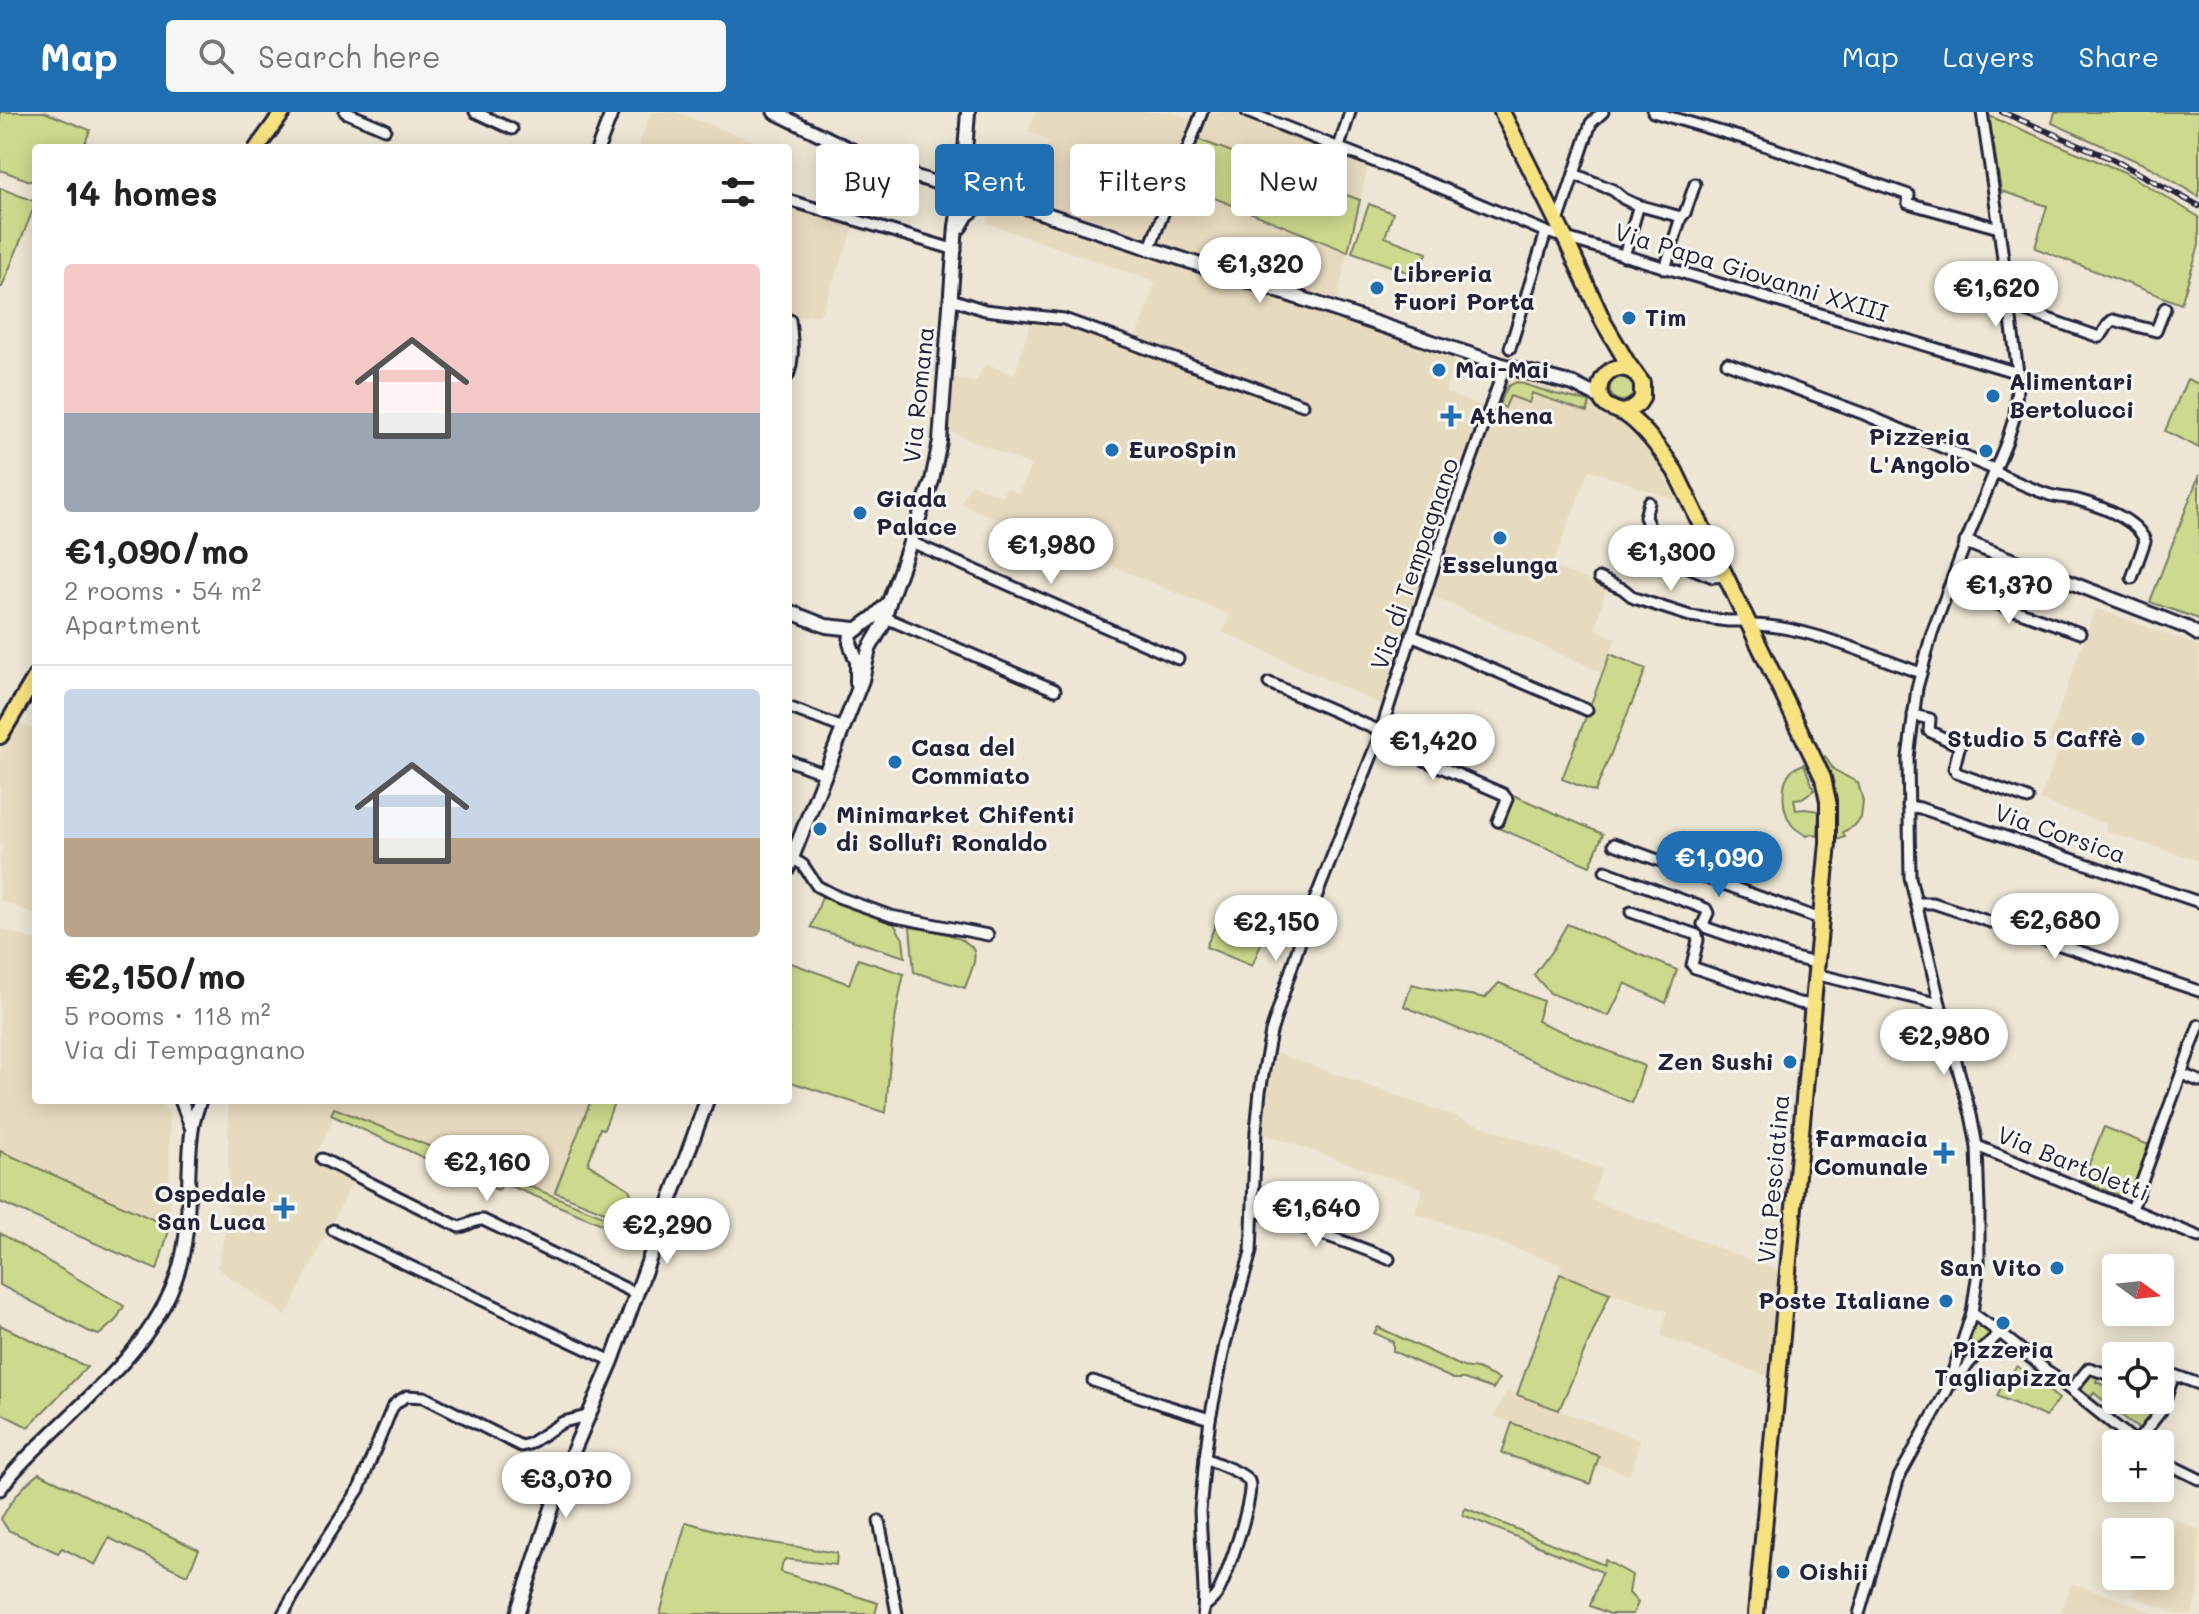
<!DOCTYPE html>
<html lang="en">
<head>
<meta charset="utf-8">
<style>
  body { margin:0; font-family:Mali,sans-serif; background:#f6f6f6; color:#222; height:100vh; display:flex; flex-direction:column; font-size:30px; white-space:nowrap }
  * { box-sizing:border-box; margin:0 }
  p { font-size:26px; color:#767676 }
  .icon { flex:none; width:44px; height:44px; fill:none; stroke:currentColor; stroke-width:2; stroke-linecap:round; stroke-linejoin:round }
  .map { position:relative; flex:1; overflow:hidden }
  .sheet { position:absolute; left:32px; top:32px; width:760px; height:960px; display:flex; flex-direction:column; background:#fff; border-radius:8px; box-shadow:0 4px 20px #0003 }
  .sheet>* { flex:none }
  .guide { position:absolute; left:816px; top:32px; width:760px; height:72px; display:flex; gap:16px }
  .needle { width:52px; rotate:105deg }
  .controls { position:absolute; left:2102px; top:1142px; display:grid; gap:16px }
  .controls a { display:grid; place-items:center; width:72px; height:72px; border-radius:8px; background:#fff; box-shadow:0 4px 20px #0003; font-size:40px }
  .price { position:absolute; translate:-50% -68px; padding:0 18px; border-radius:28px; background:#fff; color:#222; font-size:26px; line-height:52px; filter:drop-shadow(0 2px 4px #0008) }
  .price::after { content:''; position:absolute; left:50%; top:48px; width:24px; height:18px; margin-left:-12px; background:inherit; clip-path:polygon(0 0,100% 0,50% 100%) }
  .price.current { background:#1f6fb2; color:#fff }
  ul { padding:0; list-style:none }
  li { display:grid; align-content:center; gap:16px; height:424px; padding:0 32px }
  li+li { border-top:2px solid #e0e0e0 }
  li span { display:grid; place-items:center; height:248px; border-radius:8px; color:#555 }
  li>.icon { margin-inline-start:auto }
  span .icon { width:144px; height:144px; fill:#fffc; stroke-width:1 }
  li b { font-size:34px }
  h2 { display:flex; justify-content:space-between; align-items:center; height:96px; padding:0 32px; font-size:34px }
  .tag { padding:0 28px; border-radius:8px; background:#fff; box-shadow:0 4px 20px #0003; font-size:28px; line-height:72px }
  .tag.current { background:#1f6fb2; color:#fff }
  header { display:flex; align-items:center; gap:48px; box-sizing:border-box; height:112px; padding:0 40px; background:#1f6fb2; color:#fff }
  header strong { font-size:38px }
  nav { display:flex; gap:44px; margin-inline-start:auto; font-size:28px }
  .search { width:560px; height:72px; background:#f6f6f6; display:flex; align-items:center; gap:20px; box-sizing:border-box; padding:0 28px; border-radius:8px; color:#767676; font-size:30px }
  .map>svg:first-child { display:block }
  .built { fill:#e7dbbf }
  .green { fill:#cdd98c; stroke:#787e64; stroke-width:2 }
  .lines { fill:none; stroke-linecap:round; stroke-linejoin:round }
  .minor-casing { stroke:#22223b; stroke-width:15 }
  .tertiary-casing { stroke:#22223b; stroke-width:17 }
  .secondary-casing { stroke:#22223b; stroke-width:18 }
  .primary-casing { stroke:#22223b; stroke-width:20 }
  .minor { stroke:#f6f6f2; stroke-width:9 }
  .tertiary { stroke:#f6f6f2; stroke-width:11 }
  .secondary { stroke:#f6f6f2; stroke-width:12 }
  .primary { stroke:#f7e281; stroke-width:14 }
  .rail-casing { stroke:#22223b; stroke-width:6 }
  .rail { stroke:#f6f6f2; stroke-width:3; stroke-dasharray:9; stroke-linecap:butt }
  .poi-dot { fill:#1f6fb2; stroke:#f6f6f2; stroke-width:3 }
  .labels { text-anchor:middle; stroke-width:6; stroke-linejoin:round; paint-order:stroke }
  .street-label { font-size:24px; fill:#22223b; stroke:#f6f6f2 }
  .poi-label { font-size:24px; font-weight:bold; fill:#22223b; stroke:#f6f6f2; text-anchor:start }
</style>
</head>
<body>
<header>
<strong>Map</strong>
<div class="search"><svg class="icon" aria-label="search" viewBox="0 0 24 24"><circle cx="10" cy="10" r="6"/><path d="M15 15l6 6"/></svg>Search here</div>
<nav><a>Map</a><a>Layers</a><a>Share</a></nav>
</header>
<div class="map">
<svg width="2199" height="1502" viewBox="0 0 2199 1502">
  <rect width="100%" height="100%" fill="#ede6d4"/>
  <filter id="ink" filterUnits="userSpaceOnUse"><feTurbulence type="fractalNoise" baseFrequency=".0125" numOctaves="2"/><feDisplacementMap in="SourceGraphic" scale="16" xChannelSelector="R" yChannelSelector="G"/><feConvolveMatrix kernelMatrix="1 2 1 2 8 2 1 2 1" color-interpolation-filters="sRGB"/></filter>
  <g filter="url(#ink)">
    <g class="built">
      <path d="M651,0H676L764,33L763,36H638Z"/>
      <path d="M1035,0H1171L1202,11L1209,0H1237L1368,53L1360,88L1198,27L1181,71L1348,140L1333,204L1456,244L1445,280L1484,295L1499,259L1565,281L1591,285L1607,303L1632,315L1641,324L1678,389L1589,358L1552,454L1607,475L1595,516L1616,527L1602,561L1422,479L1382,593L1223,520L1230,503L961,392L970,372L1002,384L1006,376L1019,381L1031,353L948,319L952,265L976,270L985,252L1015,263L1031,209L1064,211L1133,234L1156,170L986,111L994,96L997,73L979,48L1036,69L1049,29L1029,20Z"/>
      <path d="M788,92L855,113L820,203L788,205Z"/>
      <path d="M2095,496L2199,534V749L2105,719L2106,712L2040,688L2059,636L2048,630Z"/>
      <path d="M18,610L36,619V803L0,788V744L3,735L0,733V639Z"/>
      <path d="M0,816L36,829V988H160L167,999L170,1016V1115L0,1039Z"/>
      <path d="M1274,940L1602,1057L1591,1088L1778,1158L1769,1265L1661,1224L1667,1199L1610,1181L1560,1162L1562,1153L1415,1101L1422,1077L1264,1022L1265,980Z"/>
      <path d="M228,988H598L560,1091L337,999L313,1050L353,1069L286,1204L217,1156L229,1100Z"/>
      <path d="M1507,1279L1640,1328L1630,1363L1596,1352L1598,1344L1494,1304Z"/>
      <path d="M2164,1403L2199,1417V1481L2191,1502H2177L2132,1484L2140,1464H2160V1420H2157Z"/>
      <path d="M2072,1471L2157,1502H2060Z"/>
    </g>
    <g class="green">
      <path d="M0,0H44L90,18L83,36H36V71L0,58Z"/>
      <path d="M2055,0H2199V85L2152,56L2052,11Z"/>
      <path d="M1989,4L2124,60L2199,105V133L2181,192L2035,136L2047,94L2001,79Z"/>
      <path d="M1197,27L1360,88L1348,140L1180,72Z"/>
      <path d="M0,76L36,90L2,175H0Z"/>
      <path d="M1369,92L1393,101L1385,125L1427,141L1418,164L1352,140Z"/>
      <circle cx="1622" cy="277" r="12"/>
      <path d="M2187,267L2199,272V336L2165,319Z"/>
      <path d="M1517,270L1555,282L1590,290L1587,300L1532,281L1529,291L1510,284L1505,296L1499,293L1508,274Z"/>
      <path d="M2199,363V507L2150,490Z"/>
      <path d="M1610,542L1646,557L1595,680L1562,667Z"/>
      <path d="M1825,644L1833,657L1858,671L1863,689L1861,706L1854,714L1843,720L1845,725L1837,728L1835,726C1840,697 1835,674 1823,647Z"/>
      <path d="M1804,652L1814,678L1802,686L1794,687L1796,698L1805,697L1819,699L1818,724L1811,722L1807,724C1802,721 1796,718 1792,713C1782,700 1779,670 1792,658C1796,655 1800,654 1804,652Z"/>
      <path d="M1513,683L1603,722L1590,754L1498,716Z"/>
      <path d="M822,785L894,812L903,827L905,845L811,815Z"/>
      <path d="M1220,801L1266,819L1252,854L1206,835Z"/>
      <path d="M1567,812L1677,858L1666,891L1625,871L1609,904L1550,881L1534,863L1553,837Z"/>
      <path d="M910,815C925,817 968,823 974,839C977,850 968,866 965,876L914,860Z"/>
      <path d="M858,847L904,862C893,908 889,954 886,1001L788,969V924L790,918L788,917V850L849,872Z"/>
      <path d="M1499,871L1543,889L1537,909L1644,954L1632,991L1404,894L1412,872C1436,880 1461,880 1485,886Z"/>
      <path d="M591,988H615L604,1017L600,1016L588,1052L629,1077L632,1084L653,1093L644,1116L555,1080Z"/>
      <path d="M334,996L643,1120L640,1128L513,1075L502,1073L499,1078L485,1074L331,1003Z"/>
      <path d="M2104,1015L2149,1033C2143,1049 2138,1078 2120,1084L2082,1069Z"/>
      <path d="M0,1039L170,1115L157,1158L0,1090Z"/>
      <path d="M0,1121L124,1194L116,1208L99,1223L88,1219L0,1173Z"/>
      <path d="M1560,1162L1610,1181L1559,1298L1517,1283Z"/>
      <path d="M1973,1211H1977L1988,1219L1989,1223L1961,1250Z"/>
      <path d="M0,1213L87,1255L28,1315L0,1301Z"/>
      <path d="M1378,1215L1463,1255L1477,1257L1499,1267L1493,1277L1464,1267H1453L1393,1239V1230L1374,1221Z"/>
      <path d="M2017,1254L2059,1287L2046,1305L1997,1284L2002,1273Z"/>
      <path d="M2089,1260L2098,1263L2096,1270L2116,1277V1288H2147L2159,1292L2157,1298L2141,1319L2094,1281L2089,1287L2077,1277Z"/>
      <path d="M1512,1311L1599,1344L1590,1372L1502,1341Z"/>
      <path d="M39,1361L199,1438L187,1463L109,1426L95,1453L62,1436L58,1441L8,1418L1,1407C11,1388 22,1374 39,1361Z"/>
      <path d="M1465,1396L1604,1453L1605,1448L1632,1463L1629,1481L1638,1491L1633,1502H1610L1590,1494L1602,1460L1463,1403Z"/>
      <path d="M686,1410L747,1427L837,1441L836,1453L785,1447L782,1452L781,1460L878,1491L875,1502H660Z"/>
    </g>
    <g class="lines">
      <g class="minor-casing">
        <g id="minor">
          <path d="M345,0L385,17"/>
          <path d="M475,0L512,17"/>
          <path d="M1247,0L1432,72L1546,120L2018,261"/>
          <path d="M1653,0L1746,27L1909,83L1908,91L1999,116"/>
          <path d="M1339,35L1350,0"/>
          <path d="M1574,62L1613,78L1624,87L1637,93L1638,96L1624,144"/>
          <path d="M788,88L956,138"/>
          <path d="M1637,93L1681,105L1665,157"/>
          <path d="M1681,105L1685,101L1695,72"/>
          <path d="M1558,110L1591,11L1603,0"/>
          <path d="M1149,138L1202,0"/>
          <path d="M951,187L985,198L1064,207L1303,293"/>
          <path d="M2009,193L2099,225C2106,220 2106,212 2113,208L2156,219L2165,196"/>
          <path d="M1510,236L1546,120"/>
          <path d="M1727,251L1864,302L1996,358"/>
          <path d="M788,264C795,245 792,227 790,208"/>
          <path d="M1995,360C2012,368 2029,376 2047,382C2057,386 2067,385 2078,388C2099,394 2137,407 2145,429L2132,466"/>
          <path d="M1649,390L1645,405L1662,444L1713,465L1725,464"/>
          <path d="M911,430L1178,547"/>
          <path d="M1599,466L1623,477L1634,486L1690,504L1728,509H1746"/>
          <path d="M1949,475L2080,521"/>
          <path d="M886,506L1055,578"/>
          <path d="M1748,513C1803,512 1869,543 1921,561"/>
          <path d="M1411,523L1587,598"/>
          <path d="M1269,571L1380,619"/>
          <path d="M788,595L843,616"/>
          <path d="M1913,603L1930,607L1929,619L1956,632L1959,636L1954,656L1957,661L2028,687"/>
          <path d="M1378,628L1503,682L1507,687L1498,709"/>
          <path d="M788,648L825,662"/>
          <path d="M1908,694L1920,696L2199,790"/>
          <path d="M1614,732L1820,807"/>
          <path d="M792,746L803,753L817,774L838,785L891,804L988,823"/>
          <path d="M1605,759L1706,797L1708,801L1703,812L1707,816L1794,846L1816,851"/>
          <path d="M1916,791H1933L2199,879"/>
          <path d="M1631,800L1697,823L1698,828L1692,853L1695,856L1799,891L1813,893"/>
          <path d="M1815,862L1940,892"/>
          <path d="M2182,962L2199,969"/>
          <path d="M1977,1034L2199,1125"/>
          <path d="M322,1047L459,1115C468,1114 474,1107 483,1108L637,1182"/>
          <path d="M2132,1097L2199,913"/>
          <path d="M1253,1098C1299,1115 1344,1128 1389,1147"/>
          <path d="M333,1118L612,1249"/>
          <path d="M1972,1201L2000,1221L2138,1332"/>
          <path d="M1093,1269L1164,1293L1210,1307"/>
          <path d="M1952,1272L1976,1243L2000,1221"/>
          <path d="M2071,1278L2089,1256L2116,1265"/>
          <path d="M2136,1331L2161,1299L2174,1263L2199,1272"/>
          <path d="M2160,1348L2199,1367"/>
          <path d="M879,1409L897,1502"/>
          <path d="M1204,1495C1209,1491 1214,1487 1217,1482C1226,1468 1256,1381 1249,1369C1243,1360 1215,1351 1205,1346"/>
          <path d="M283,1502L326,1428L359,1377L392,1296L397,1290L407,1284L424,1285L521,1334L529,1332L563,1310L587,1304"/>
          <path d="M1203,1502L1204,1478L1200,1399L1205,1346L1210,1307L1225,1232L1251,1140L1256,1019L1260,979L1271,920L1307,808L1378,628L1438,441L1505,254"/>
          <path d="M1859,1502L1899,1365L1947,1278L1972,1201L1979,1153V1097L1977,1034L1971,1003L1940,892L1910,765L1908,646L1917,576L1932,521L1966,430L2007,329L2015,303L2018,261L1999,116L1982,0"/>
        </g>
      </g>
      <g class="tertiary-casing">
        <g id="tertiary">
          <path d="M774,0L889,56L962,79"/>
          <path d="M598,36L612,0"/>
          <path d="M1966,430L2188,516L2199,523"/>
          <path d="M181,988L192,1017"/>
          <path d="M0,1377C13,1359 29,1343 45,1328C94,1280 155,1230 177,1163C194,1112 185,1067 192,1018C193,1008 197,998 200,988"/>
        </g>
      </g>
      <g class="secondary-casing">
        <g id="secondary">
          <path d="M967,43C974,73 1003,84 1028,96L1505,254L1573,272L1601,286"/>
          <path d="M960,115L967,103L986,88L988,76"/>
          <path d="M788,499L826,514L855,517"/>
          <path d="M857,571V550L850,531L851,522L874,505L889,490"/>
          <path d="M788,756L862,568L869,537L883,513L889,490L932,369L940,329L956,114L962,79L968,0"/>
          <path d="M517,1502L563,1363L612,1249L707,988"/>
        </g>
      </g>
      <g class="primary-casing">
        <g id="primary">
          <path d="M1502,0L1565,126L1604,211L1628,252L1642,271V286L1638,292L1628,299L1622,300"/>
          <path d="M257,36L283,0"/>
          <path d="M1634,260C1626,256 1618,254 1610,259C1601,265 1597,277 1601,286C1605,296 1612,296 1621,300C1639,308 1664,342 1675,359L1823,666L1828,689V731L1756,1502"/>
          <path d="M0,624L36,564"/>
        </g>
      </g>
      <use href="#minor" class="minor"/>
      <use href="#tertiary" class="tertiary"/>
      <use href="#secondary" class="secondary"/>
      <use href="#primary" class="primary"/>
      <g class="rail-casing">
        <path id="rail" d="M2002,0L2112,47L2199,94"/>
      </g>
      <use href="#rail" class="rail"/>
    </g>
  </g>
  <g class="poi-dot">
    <circle cx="1377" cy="176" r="8"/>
    <circle cx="1629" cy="206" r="8"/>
    <circle cx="1439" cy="258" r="8"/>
    <circle cx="1993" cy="284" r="8"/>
    <path d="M1447 292h8v8h8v8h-8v8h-8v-8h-8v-8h8z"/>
    <circle cx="1112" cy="338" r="8"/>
    <circle cx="1986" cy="339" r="8"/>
    <circle cx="860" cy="401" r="8"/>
    <circle cx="1500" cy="426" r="8"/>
    <circle cx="2138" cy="627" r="8"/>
    <circle cx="895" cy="650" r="8"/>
    <circle cx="820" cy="717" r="8"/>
    <circle cx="1790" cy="950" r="8"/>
    <path d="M1940 1029h8v8h8v8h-8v8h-8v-8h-8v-8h8z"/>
    <path d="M280 1084h8v8h8v8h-8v8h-8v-8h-8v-8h8z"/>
    <circle cx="2057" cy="1156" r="8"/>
    <circle cx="1946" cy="1189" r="8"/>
    <circle cx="2003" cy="1211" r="8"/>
    <circle cx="1783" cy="1460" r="8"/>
  </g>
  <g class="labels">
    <g class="street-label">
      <text transform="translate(1751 161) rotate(17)" y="8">Via Papa Giovanni XXIII</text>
      <text transform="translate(919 283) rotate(-84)" y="8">Via Romana</text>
      <text transform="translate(1415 452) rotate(-71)" y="8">Via di Tempagnano</text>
      <text transform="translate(2060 722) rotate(19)" y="8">Via Corsica</text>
      <text transform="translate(2073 1052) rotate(22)" y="8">Via Bartoletti</text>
      <text transform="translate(1774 1067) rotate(-85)" y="8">Via Pesciatina</text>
    </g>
    <g class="poi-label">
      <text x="1393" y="170">Libreria<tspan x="1393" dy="28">Fuori Porta</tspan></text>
      <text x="1645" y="214">Tim</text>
      <text x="1455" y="266">Mai-Mai</text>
      <text x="2009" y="278">Alimentari<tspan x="2009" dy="28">Bertolucci</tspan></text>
      <text x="1469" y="312">Athena</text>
      <text x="1970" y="333" text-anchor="end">Pizzeria<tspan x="1970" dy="28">L'Angolo</tspan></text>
      <text x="1128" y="346">EuroSpin</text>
      <text x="876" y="395">Giada<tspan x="876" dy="28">Palace</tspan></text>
      <text x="1500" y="461" text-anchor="middle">Esselunga</text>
      <text x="2122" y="635" text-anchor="end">Studio 5 Caffè</text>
      <text x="911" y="644">Casa del<tspan x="911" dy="28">Commiato</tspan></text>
      <text x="836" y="711">Minimarket Chifenti<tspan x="836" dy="28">di Sollufi Ronaldo</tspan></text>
      <text x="1774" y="958" text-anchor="end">Zen Sushi</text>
      <text x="1928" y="1035" text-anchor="end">Farmacia<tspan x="1928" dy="28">Comunale</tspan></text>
      <text x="266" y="1090" text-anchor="end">Ospedale<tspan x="266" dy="28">San Luca</tspan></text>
      <text x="2041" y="1164" text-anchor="end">San Vito</text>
      <text x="1930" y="1197" text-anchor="end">Poste Italiane</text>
      <text x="2003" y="1246" text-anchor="middle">Pizzeria<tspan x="2003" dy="28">Tagliapizza</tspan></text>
      <text x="1799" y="1468">Oishii</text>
    </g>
  </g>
</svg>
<div class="controls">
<a><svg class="needle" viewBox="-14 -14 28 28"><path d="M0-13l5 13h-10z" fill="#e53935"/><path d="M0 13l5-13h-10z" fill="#767676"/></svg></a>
<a><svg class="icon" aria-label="locate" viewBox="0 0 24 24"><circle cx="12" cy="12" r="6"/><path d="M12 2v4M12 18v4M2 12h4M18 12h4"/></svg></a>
<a>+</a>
<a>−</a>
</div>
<b class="price" style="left:1260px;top:193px">€1,320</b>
<b class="price" style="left:1996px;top:217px">€1,620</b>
<b class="price" style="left:1051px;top:474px">€1,980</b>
<b class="price" style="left:1671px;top:481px">€1,300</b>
<b class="price" style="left:2009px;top:514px">€1,370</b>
<b class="price" style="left:1433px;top:670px">€1,420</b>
<b class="price current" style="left:1719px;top:787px">€1,090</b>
<b class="price" style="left:2055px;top:849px">€2,680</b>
<b class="price" style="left:1276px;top:851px">€2,150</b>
<b class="price" style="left:1944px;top:965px">€2,980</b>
<b class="price" style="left:487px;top:1091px">€2,160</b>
<b class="price" style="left:1316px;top:1137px">€1,640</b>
<b class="price" style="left:667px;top:1154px">€2,290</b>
<b class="price" style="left:566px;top:1408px">€3,070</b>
<div class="guide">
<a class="tag">Buy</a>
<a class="tag current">Rent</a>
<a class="tag">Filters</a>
<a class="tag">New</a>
</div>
<section class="sheet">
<h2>14 homes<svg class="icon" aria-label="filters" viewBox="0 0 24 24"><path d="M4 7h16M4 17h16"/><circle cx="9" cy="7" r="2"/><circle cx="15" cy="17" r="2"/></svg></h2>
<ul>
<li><span style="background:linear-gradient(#f6c9c9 60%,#9aa5b1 0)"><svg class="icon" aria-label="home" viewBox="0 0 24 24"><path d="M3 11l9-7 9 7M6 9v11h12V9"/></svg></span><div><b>€1,090/mo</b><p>2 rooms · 54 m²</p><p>Apartment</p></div></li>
<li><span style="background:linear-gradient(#c9d6e8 60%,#b9a48a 0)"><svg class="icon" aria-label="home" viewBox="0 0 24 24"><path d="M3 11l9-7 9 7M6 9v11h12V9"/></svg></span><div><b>€2,150/mo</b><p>5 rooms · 118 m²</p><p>Via di Tempagnano</p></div></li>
</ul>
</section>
</div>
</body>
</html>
